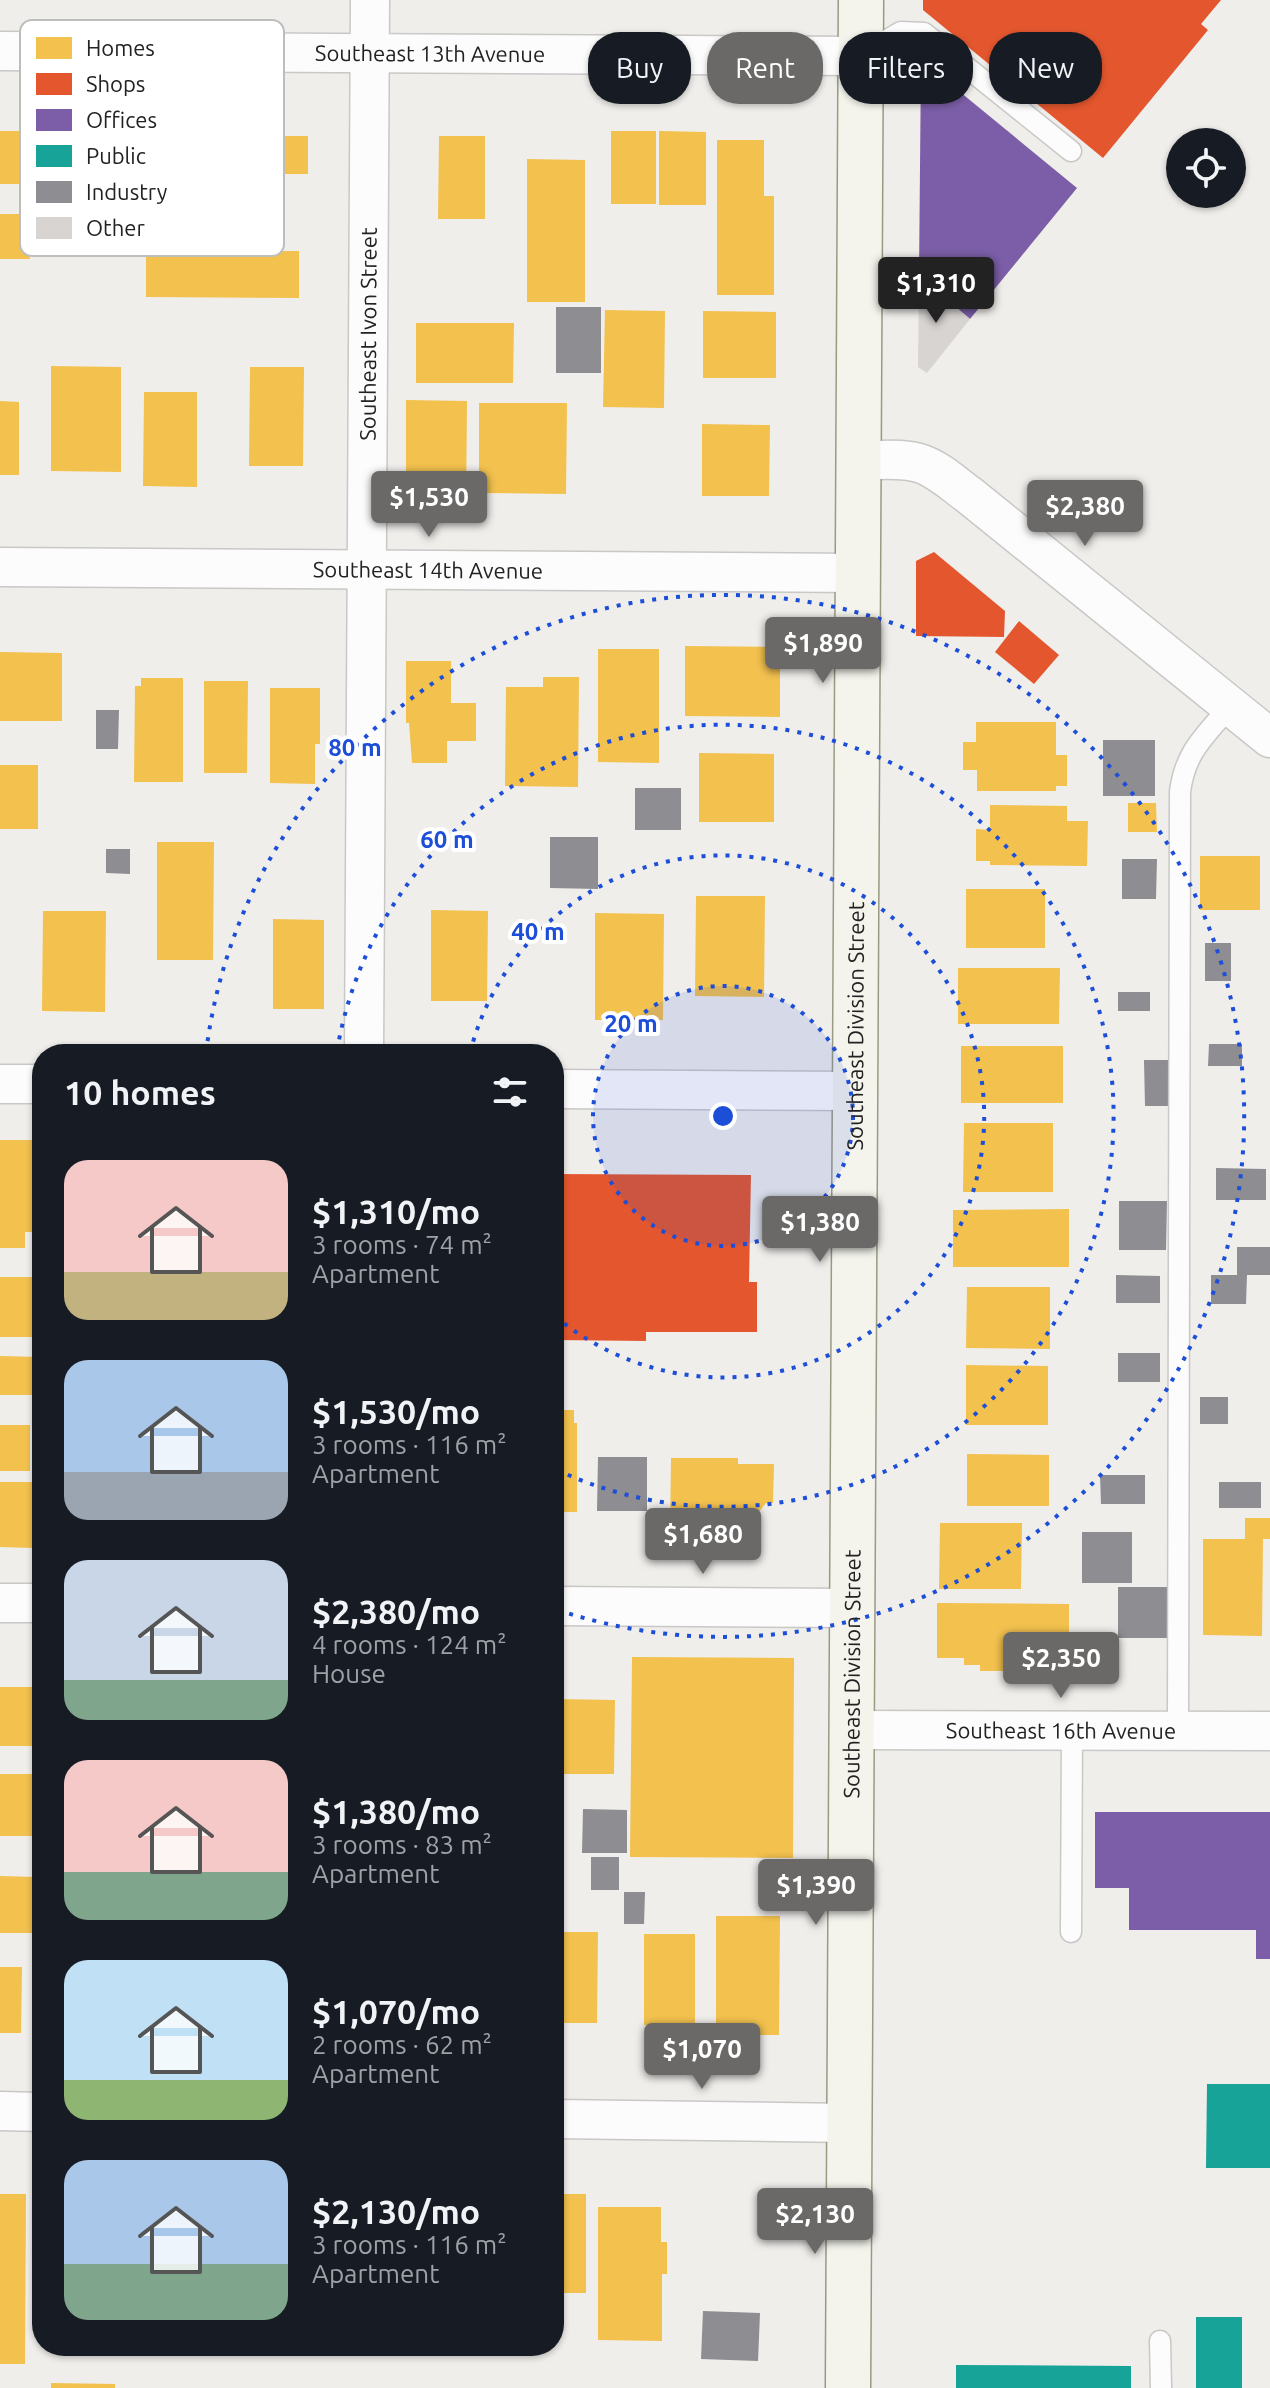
<!DOCTYPE html>
<html lang="en">
<head>
<meta charset="utf-8">
<style>
  body { margin:0; font-family:Ubuntu,sans-serif; background:#242831; color:#f1f3f6; height:100vh; display:flex; flex-direction:column; font-size:30px; white-space:nowrap }
  * { box-sizing:border-box; margin:0 }
  p { font-size:26px; color:#9ea1a6 }
  .icon { flex:none; width:44px; height:44px; fill:none; stroke:currentColor; stroke-width:2; stroke-linecap:round; stroke-linejoin:round }
  .map { position:relative; flex:1; overflow:hidden }
  .panel { position:absolute; left:32px; top:1044px; width:532px; height:1312px; display:flex; flex-direction:column; background:#171b24; border-radius:32px; box-shadow:0 2px 6px #0004 }
  .panel>* { flex:none }
  .guide { position:absolute; left:588px; top:32px; width:562px; height:72px; display:flex; gap:16px }
  .tools { position:absolute; left:1166px; top:128px; display:grid; gap:16px }
  .tools a { display:grid; place-items:center; width:80px; height:80px; border-radius:50%; background:#171b24; box-shadow:0 2px 6px #0004; font-size:40px }
  .price { position:absolute; translate:-50% -68px; padding:0 18px; border-radius:8px; background:#6a6968; color:#fff; font-size:26px; line-height:52px; filter:drop-shadow(0 2px 4px #0008) }
  .price::after { content:''; position:absolute; left:50%; top:48px; width:24px; height:18px; margin-left:-12px; background:inherit; clip-path:polygon(0 0,100% 0,50% 100%) }
  .price.on { background:#222; color:#fff }
  ul { padding:0; list-style:none }
  li { display:flex; align-items:center; gap:24px; height:200px; padding:0 32px }
  li span { display:grid; place-items:center; flex:none; width:224px; height:160px; border-radius:24px; color:#555 }
  li>.icon { margin-inline-start:auto }
  span .icon { width:96px; height:96px; fill:#fffc; stroke-width:1 }
  li b { font-size:34px }
  h2 { display:flex; justify-content:space-between; align-items:center; height:96px; padding:0 32px; font-size:34px }
  .tag { padding:0 28px; border-radius:32px; background:#171b24; box-shadow:0 2px 6px #0004; font-size:28px; line-height:72px }
  .tag.on { background:#6a6968; color:#fff }
  .map>svg:first-child { display:block }
  .homes { fill:#f2c14e }
  .shops { fill:#e4572e }
  .offices { fill:#7b5ea7 }
  .public { fill:#17a398 }
  .industry { fill:#8d8d92 }
  .building { fill:#d7d4d2 }
  .lines { fill:none; stroke-linecap:round; stroke-linejoin:round }
  .lane-casing { stroke:#c9c8c7; stroke-width:23 }
  .street-casing { stroke:#c9c8c7; stroke-width:41 }
  .secondary-casing { stroke:#999a82; stroke-width:47 }
  .lane { stroke:#fdfcfc; stroke-width:20 }
  .street { stroke:#fdfcfc; stroke-width:38 }
  .secondary { stroke:#f4f4ed; stroke-width:44 }
  .ring { fill:none; stroke:#1d4ed8; stroke-width:4; stroke-dasharray:4 8 }
  .labels { text-anchor:middle; stroke-width:8; stroke-linejoin:round; paint-order:stroke }
  .street-label { font-size:22px; fill:#222; stroke:#fff }
  .key { fill:#fff; stroke:#bdbdbd; stroke-width:2 }
  .key-label { font-size:22px; fill:#222 }
  .centre { fill:#1d4ed8; stroke:#fff; stroke-width:4 }
  .ring-label { font-size:24px; text-anchor:middle; font-weight:bold; fill:#1d4ed8; stroke:#fff; stroke-width:8; stroke-linejoin:round; paint-order:stroke }
</style>
</head>
<body>
<div class="map">
<svg width="1270" height="2388" viewBox="0 0 1270 2388">
  <rect width="100%" height="100%" fill="#f0eeeb"/>
  <g class="homes">
    <rect x="0" y="131" width="46" height="53"/>
    <rect x="611" y="131" width="45" height="73"/>
    <path d="M659,131L706,132V205H659Z"/>
    <rect x="224" y="136" width="84" height="38"/>
    <path d="M439,136H485V219H438Z"/>
    <path d="M717,140H764V196H774V295H717Z"/>
    <path d="M527,159L585,160V302H527Z"/>
    <path d="M0,214H29L30,259H0Z"/>
    <path d="M146,234H235V251H299V298L146,297Z"/>
    <path d="M605,310L665,311L664,408L603,407Z"/>
    <path d="M703,311L776,312V378H703Z"/>
    <path d="M416,323H514L513,383H416Z"/>
    <path d="M51,366L121,367V472L51,471Z"/>
    <path d="M250,367H304L303,466H249Z"/>
    <path d="M144,392H197V487L143,486Z"/>
    <path d="M406,400L467,401L466,513L406,512Z"/>
    <path d="M0,401L19,402V475H0Z"/>
    <path d="M479,403H567L566,494L479,493Z"/>
    <path d="M702,424L770,425L769,496H702Z"/>
    <path d="M685,646L780,647V717L685,716Z"/>
    <path d="M598,649H659V763L598,762Z"/>
    <path d="M0,652L62,653V721H0Z"/>
    <path d="M406,661H451V703H476V741H447V763H412L409,723H406Z"/>
    <path d="M543,677H579L578,787L505,786L506,687H543Z"/>
    <path d="M141,678H183V782H134L135,686H141Z"/>
    <path d="M204,681H248L247,773H204Z"/>
    <path d="M270,688H320V744H315V784L270,783Z"/>
    <path d="M976,722H1056V755H1067V786H1056V791H977V770H963V742H976Z"/>
    <path d="M699,753L774,754V822H699Z"/>
    <rect x="0" y="765" width="38" height="64"/>
    <path d="M1128,803H1156L1157,832H1128Z"/>
    <path d="M990,805L1067,806V821H1088L1087,866L990,865V861H976V829L990,830Z"/>
    <path d="M157,842H214L213,960H157Z"/>
    <rect x="1200" y="856" width="60" height="54"/>
    <rect x="966" y="889" width="79" height="59"/>
    <path d="M696,896H765L764,997L695,996Z"/>
    <path d="M431,910L488,911L487,1001H431Z"/>
    <path d="M43,911H106L105,1012L42,1011Z"/>
    <path d="M595,913L664,914L663,1020H595Z"/>
    <path d="M273,919L324,920V1009H273Z"/>
    <path d="M958,968H1060L1059,1024H958Z"/>
    <rect x="961" y="1046" width="102" height="57"/>
    <path d="M964,1123H1053V1192H963Z"/>
    <path d="M0,1140H42V1184H35V1232H25V1248H0Z"/>
    <path d="M1069,1209V1267H953V1210Z"/>
    <rect x="0" y="1277" width="36" height="60"/>
    <path d="M967,1287H1050V1349L966,1348Z"/>
    <path d="M0,1356L42,1357V1395H0Z"/>
    <path d="M966,1365L1048,1366V1425H966Z"/>
    <path d="M554,1410H574V1423H577V1512H554Z"/>
    <rect x="0" y="1425" width="30" height="46"/>
    <path d="M967,1454L1049,1455V1506H967Z"/>
    <path d="M671,1458H738V1464H774L773,1503H766L758,1513H748V1526L703,1525V1533L670,1532Z"/>
    <path d="M0,1482H32V1548L0,1547Z"/>
    <path d="M1245,1518H1270V1539H1263L1262,1636L1203,1635V1539H1245Z"/>
    <path d="M940,1523H1022L1021,1589H939Z"/>
    <path d="M937,1603L1069,1604V1640H1058V1665H1036V1671H980V1665H964V1658H937Z"/>
    <path d="M632,1657L794,1658L793,1858L630,1857Z"/>
    <rect x="0" y="1687" width="38" height="59"/>
    <path d="M554,1699L615,1700L614,1774H554Z"/>
    <rect x="0" y="1774" width="42" height="62"/>
    <path d="M0,1876L37,1877V1899H42V1933H0Z"/>
    <path d="M716,1916H780L779,2035H716Z"/>
    <path d="M554,1932H598L597,2023H554Z"/>
    <rect x="644" y="1934" width="51" height="91"/>
    <path d="M0,1967H22L21,2033H0Z"/>
    <path d="M0,2194H26L25,2364H0Z"/>
    <rect x="554" y="2194" width="32" height="99"/>
    <path d="M598,2207H661V2242H667V2274H662V2341L598,2340Z"/>
    <path d="M241,2346H320V2353L241,2352Z"/>
    <path d="M51,2383L115,2384V2388H51Z"/>
  </g>
  <g class="shops">
    <path d="M923,0H1221L1201,24L1208,30L1103,158L923,10Z"/>
    <path d="M934,552L1005,611L1004,637L916,636V561Z"/>
    <path d="M1019,621L1059,655L1034,684L995,652Z"/>
    <path d="M554,1174L751,1175L749,1282H757V1332H646V1341L554,1340Z"/>
  </g>
  <g class="offices">
    <path d="M921,60L1077,188L970,319L919,276Z"/>
    <path d="M1095,1812H1270V1959H1256V1930H1129V1888H1095Z"/>
  </g>
  <g class="public">
    <path d="M1207,2084H1270V2168H1206Z"/>
    <rect x="1196" y="2317" width="46" height="71"/>
    <path d="M956,2365L1131,2366V2388H956Z"/>
  </g>
  <g class="industry">
    <rect x="556" y="307" width="45" height="66"/>
    <path d="M96,710H119L118,749H96Z"/>
    <rect x="1103" y="740" width="52" height="56"/>
    <rect x="635" y="788" width="46" height="42"/>
    <path d="M550,837H598V889L550,888Z"/>
    <path d="M106,849H130V874L106,873Z"/>
    <path d="M1122,859H1157L1156,899H1122Z"/>
    <rect x="1205" y="943" width="26" height="38"/>
    <rect x="1118" y="992" width="32" height="19"/>
    <path d="M1209,1044H1242V1066H1208Z"/>
    <path d="M1144,1060H1173V1106H1145Z"/>
    <path d="M1216,1168L1266,1169V1200H1216Z"/>
    <path d="M1119,1201H1167L1166,1250H1119Z"/>
    <path d="M1237,1247H1270V1275H1247L1246,1304H1211V1275H1237Z"/>
    <path d="M1116,1275L1160,1276V1303H1116Z"/>
    <rect x="1118" y="1353" width="42" height="29"/>
    <rect x="1200" y="1397" width="28" height="27"/>
    <path d="M598,1457H647V1511H597Z"/>
    <path d="M1100,1475H1145V1504H1101Z"/>
    <rect x="1219" y="1482" width="42" height="26"/>
    <rect x="1082" y="1532" width="50" height="51"/>
    <rect x="1118" y="1587" width="54" height="51"/>
    <path d="M583,1809L627,1810V1853H582Z"/>
    <rect x="591" y="1857" width="28" height="33"/>
    <path d="M624,1892H645L644,1924H624Z"/>
    <path d="M703,2311L760,2313L758,2361L701,2359Z"/>
  </g>
  <path class="building" d="M919,276L970,319L927,373L918,367Z"/>
  <g class="lines">
    <g class="lane-casing">
      <g id="lane">
        <path d="M860,56L901,32L924,33L1071,151"/>
        <path d="M1178,1732L1180,792C1185,751 1206,735 1231,705"/>
        <path d="M1071,1932L1072,1732"/>
        <path d="M1160,2341L1161,2388"/>
      </g>
    </g>
    <g class="street-casing">
      <g id="street">
        <path id="s1" d="M0,51L860,56"/>
        <path d="M858,460C878,461 903,457 922,464C939,470 955,485 969,495L1270,738"/>
        <path id="s2" d="M0,567L858,573"/>
        <path id="s3" d="M364,1054L370,0"/>
        <path d="M0,1084H42"/>
        <path d="M554,1089L854,1091"/>
        <path d="M0,1603H42"/>
        <path d="M554,1606L853,1608"/>
        <path id="s4" d="M851,1730L1270,1731"/>
        <path d="M0,2111L42,2112"/>
        <path d="M554,2119L849,2123"/>
      </g>
    </g>
    <g class="secondary-casing">
      <g id="secondary">
        <path id="s5" d="M848,2388L861,0"/>
      </g>
    </g>
    <use href="#lane" class="lane"/>
    <use href="#street" class="street"/>
    <use href="#secondary" class="secondary"/>
  </g>
  <circle cx="723" cy="1116" r="130" fill="#1d4ed8" fill-opacity=".12"/>
  <g class="ring">
    <circle cx="723" cy="1116" r="130"/>
    <path d="M470 1053A261 261 0 1 1 555 1316"/>
    <path d="M337 1051A391 391 0 1 1 555 1469"/>
    <path d="M206 1053A521 521 0 1 1 558 1610"/>
  </g>
  <g class="labels">
    <g class="street-label">
      <text dy="8" stroke="none"><textPath href="#s1" startOffset="430">Southeast 13th Avenue</textPath></text>
      <text dy="8" stroke="none"><textPath href="#s3" startOffset="720">Southeast Ivon Street</textPath></text>
      <text dy="8" stroke="none"><textPath href="#s2" startOffset="428">Southeast 14th Avenue</textPath></text>
      <text dy="8" stroke="none"><textPath href="#s5" startOffset="1362">Southeast Division Street</textPath></text>
      <text dy="8" stroke="none"><textPath href="#s5" startOffset="714">Southeast Division Street</textPath></text>
      <text dy="8" stroke="none"><textPath href="#s4" startOffset="210">Southeast 16th Avenue</textPath></text>
    </g>
  </g>
  <rect x="20" y="20" width="264" height="236" rx="12" class="key"/>
  <rect x="36" y="37" width="36" height="22" fill="#f2c14e"/>
  <rect x="36" y="73" width="36" height="22" fill="#e4572e"/>
  <rect x="36" y="109" width="36" height="22" fill="#7b5ea7"/>
  <rect x="36" y="145" width="36" height="22" fill="#17a398"/>
  <rect x="36" y="181" width="36" height="22" fill="#8d8d92"/>
  <rect x="36" y="217" width="36" height="22" fill="#d7d4d2"/>
  <g class="key-label">
    <text x="86" y="56">Homes</text>
    <text x="86" y="92">Shops</text>
    <text x="86" y="128">Offices</text>
    <text x="86" y="164">Public</text>
    <text x="86" y="200">Industry</text>
    <text x="86" y="236">Other</text>
  </g>
  <circle cx="723" cy="1116" r="12" class="centre"/>
  <g class="ring-label">
    <text x="355" y="756">80 m</text>
    <text x="447" y="848">60 m</text>
    <text x="538" y="940">40 m</text>
    <text x="631" y="1032">20 m</text>
  </g>
</svg>
<div class="tools">
<a><svg class="icon" aria-label="locate" viewBox="0 0 24 24"><circle cx="12" cy="12" r="6"/><path d="M12 2v4M12 18v4M2 12h4M18 12h4"/></svg></a>
</div>
<b class="price on" style="left:936px;top:325px">$1,310</b>
<b class="price" style="left:429px;top:539px">$1,530</b>
<b class="price" style="left:1085px;top:548px">$2,380</b>
<b class="price" style="left:823px;top:685px">$1,890</b>
<b class="price" style="left:820px;top:1264px">$1,380</b>
<b class="price" style="left:703px;top:1576px">$1,680</b>
<b class="price" style="left:1061px;top:1700px">$2,350</b>
<b class="price" style="left:816px;top:1927px">$1,390</b>
<b class="price" style="left:702px;top:2091px">$1,070</b>
<b class="price" style="left:815px;top:2256px">$2,130</b>
<div class="guide">
<a class="tag">Buy</a>
<a class="tag on">Rent</a>
<a class="tag">Filters</a>
<a class="tag">New</a>
</div>
<section class="panel">
<h2>10 homes<svg class="icon" aria-label="filters" viewBox="0 0 24 24"><path d="M4 7h16M4 17h16"/><circle cx="9" cy="7" r="2"/><circle cx="15" cy="17" r="2"/></svg></h2>
<ul>
<li><span style="background:linear-gradient(#f6c9c9 70%,#c2b280 0)"><svg class="icon" aria-label="home" viewBox="0 0 24 24"><path d="M3 11l9-7 9 7M6 9v11h12V9"/></svg></span><div><b>$1,310/mo</b><p>3 rooms · 74 m²</p><p>Apartment</p></div></li>
<li><span style="background:linear-gradient(#a9c7e8 70%,#9aa5b1 0)"><svg class="icon" aria-label="home" viewBox="0 0 24 24"><path d="M3 11l9-7 9 7M6 9v11h12V9"/></svg></span><div><b>$1,530/mo</b><p>3 rooms · 116 m²</p><p>Apartment</p></div></li>
<li><span style="background:linear-gradient(#c9d6e8 75%,#7fa58c 0)"><svg class="icon" aria-label="home" viewBox="0 0 24 24"><path d="M3 11l9-7 9 7M6 9v11h12V9"/></svg></span><div><b>$2,380/mo</b><p>4 rooms · 124 m²</p><p>House</p></div></li>
<li><span style="background:linear-gradient(#f6c9c9 70%,#7fa58c 0)"><svg class="icon" aria-label="home" viewBox="0 0 24 24"><path d="M3 11l9-7 9 7M6 9v11h12V9"/></svg></span><div><b>$1,380/mo</b><p>3 rooms · 83 m²</p><p>Apartment</p></div></li>
<li><span style="background:linear-gradient(#bfe0f5 75%,#8fb573 0)"><svg class="icon" aria-label="home" viewBox="0 0 24 24"><path d="M3 11l9-7 9 7M6 9v11h12V9"/></svg></span><div><b>$1,070/mo</b><p>2 rooms · 62 m²</p><p>Apartment</p></div></li>
<li><span style="background:linear-gradient(#a9c7e8 65%,#7fa58c 0)"><svg class="icon" aria-label="home" viewBox="0 0 24 24"><path d="M3 11l9-7 9 7M6 9v11h12V9"/></svg></span><div><b>$2,130/mo</b><p>3 rooms · 116 m²</p><p>Apartment</p></div></li>
</ul>
</section>
</div>
</body>
</html>
